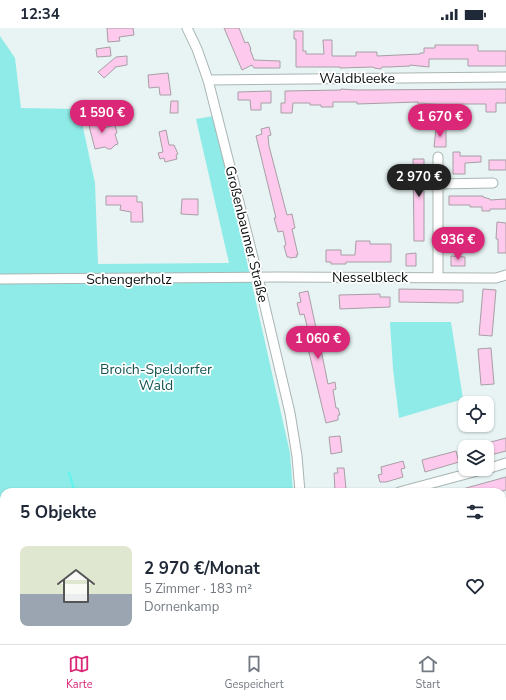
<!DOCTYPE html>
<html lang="de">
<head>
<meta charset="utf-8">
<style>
  body { margin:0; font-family:"Nunito Sans",sans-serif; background:#f6f6f7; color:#1f2937; height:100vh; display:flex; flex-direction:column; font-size:15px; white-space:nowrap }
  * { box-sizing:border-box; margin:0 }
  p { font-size:13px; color:#747a83 }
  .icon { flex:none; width:22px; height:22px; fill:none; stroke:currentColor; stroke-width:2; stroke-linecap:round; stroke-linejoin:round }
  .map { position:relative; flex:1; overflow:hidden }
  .drawer { position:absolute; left:0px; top:460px; width:506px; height:156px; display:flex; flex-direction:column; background:#fff; border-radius:12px 12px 0 0; box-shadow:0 1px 3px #0004 }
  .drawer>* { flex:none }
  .tools { position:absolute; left:458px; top:368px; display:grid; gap:8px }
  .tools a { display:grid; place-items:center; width:36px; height:36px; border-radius:8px; background:#fff; box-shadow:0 1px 3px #0004; font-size:20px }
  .price { position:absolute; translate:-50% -34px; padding:0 9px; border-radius:14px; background:#db2777; color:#fff; font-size:13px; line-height:26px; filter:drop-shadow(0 1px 2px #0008) }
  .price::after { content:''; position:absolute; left:50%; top:24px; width:12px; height:9px; margin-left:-6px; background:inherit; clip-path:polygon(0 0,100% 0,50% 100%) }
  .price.selected { background:#222; color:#fff }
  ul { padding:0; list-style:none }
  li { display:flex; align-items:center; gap:12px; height:100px; padding:0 20px }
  li span { display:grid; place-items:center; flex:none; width:112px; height:80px; border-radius:8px; color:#555 }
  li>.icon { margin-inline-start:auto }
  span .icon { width:48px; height:48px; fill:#fffc; stroke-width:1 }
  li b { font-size:17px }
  h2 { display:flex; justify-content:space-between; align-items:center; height:48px; padding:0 20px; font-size:17px }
  .status { display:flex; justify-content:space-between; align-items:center; height:28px; padding:0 20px; background:#fff; direction:ltr }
  .status svg { height:11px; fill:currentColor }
  .tabs { display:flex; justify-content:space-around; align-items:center; height:56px; border-top:1px solid #e0e1e3; background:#fff; font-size:11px; color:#747a83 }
  .tabs a { display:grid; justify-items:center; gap:2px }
  .tabs .selected { color:#db2777 }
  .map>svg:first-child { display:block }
  .green { fill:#8febe7 }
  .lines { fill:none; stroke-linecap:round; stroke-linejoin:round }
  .stream { stroke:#65f3ee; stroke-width:2.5 }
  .building { fill:#fdc9ec; stroke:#a89fa5 }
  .minor-casing { stroke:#a9b5b4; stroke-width:11 }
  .minor { stroke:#fff; stroke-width:9 }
  .labels { text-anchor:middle; stroke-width:3.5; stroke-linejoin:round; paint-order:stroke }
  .street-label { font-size:14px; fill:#0a0e0e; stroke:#fff }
  .park-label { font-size:14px; fill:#145351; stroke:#fff }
</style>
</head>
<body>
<div class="status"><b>12:34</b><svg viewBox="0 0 49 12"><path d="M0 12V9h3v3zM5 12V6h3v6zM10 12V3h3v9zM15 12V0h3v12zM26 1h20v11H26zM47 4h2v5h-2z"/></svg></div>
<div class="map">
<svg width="506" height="616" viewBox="0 0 506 616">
  <rect width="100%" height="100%" fill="#e7f4f3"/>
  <g class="green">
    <path d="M0,8L15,30L21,80L79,81L95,155L98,236L229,235L196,91L214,88L290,425L293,464H4V612H292V616H0Z"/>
    <path d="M390,294H451L463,371L399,390L393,341Z"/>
    <path d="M506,603V616H458L473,612H502V604Z"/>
  </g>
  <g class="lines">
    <g class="stream">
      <path d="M69,445L75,464"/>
      <path d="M502,603L506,602"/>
      <path d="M111,612L112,616"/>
      <path d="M455,616L470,612"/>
    </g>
  </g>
  <g class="building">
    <path d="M107,0H133L134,7L119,9L120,13L108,14Z"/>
    <path d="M224,0H239L245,15L248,14L251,21H250L254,32L280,33V40H254L252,37L242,42Z"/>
    <path d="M294,3H303V23H306V26H324L323,12H332V28H356V24H377V28L420,26V25H424V20H435V17H478V23H506V38H468V31H429V39L410,37V38L389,39H382L381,41L374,40L373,39L340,40V39H296V11H294Z"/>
    <path d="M110,19L111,28L97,29L96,21Z"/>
    <path d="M127,28V37L115,39V40L104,50L98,44L116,29Z"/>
    <path d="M168,45L171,67H160L159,59L149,60L148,47Z"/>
    <path d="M341,61L356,62L506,61V75H496V84H486V76H437L417,75L418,74L357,76V74H333V79H321V77H310V75H293L292,85H281V75H285V63L341,62Z"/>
    <path d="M271,63V75H261V82H251L250,72H238V64Z"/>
    <path d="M171,73H178V85H170Z"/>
    <path d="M94,88L95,91L100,89L103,100L115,97L117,105L115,106L118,116L115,117L111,121H108L105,119L95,121L87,90Z"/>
    <path d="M269,99L271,107L268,108L269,118L287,187L292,186L295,200L292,201L298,227H296L297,229L290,230V229H287L284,218L286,217L283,203L278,204L274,190H276L256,108L262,106L261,101Z"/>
    <path d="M436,100H446V119H434Z"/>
    <path d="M166,102L169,117H174L178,126L176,127L177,131L165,134L164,130L160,131L158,125L163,124L159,104Z"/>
    <path d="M453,124H460V128H481V134L465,135V146H453Z"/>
    <path d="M413,131H424V145H428L427,156H424V213H414Z"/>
    <rect x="489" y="132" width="17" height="10"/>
    <path d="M106,168H137V174H142L143,194H131V184L120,182L121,177H106Z"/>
    <path d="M449,168H483V169L490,171V172L506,171V181H490V183H482V179H470V177H449Z"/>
    <path d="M182,171H198V187L181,186Z"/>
    <path d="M497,194L506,195V225H498V211H496Z"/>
    <path d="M449,203H464V214H453V213H449Z"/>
    <path d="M356,213H370V216H391V234H346V236H331V234H326V222H341V227H355Z"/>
    <path d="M416,225V238H406V226Z"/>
    <path d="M451,228L465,229V238H451Z"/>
    <path d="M399,261L463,262V274H459V275L399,274Z"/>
    <path d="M483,261L496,262L492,308L479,307Z"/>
    <path d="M308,263L316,300H319L321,311L319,312L328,356L335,354L336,361L333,362L336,380H338L340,387H338V392L326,395L306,312H303L301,304L308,302L304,286L300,287L297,275L301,274L299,265Z"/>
    <path d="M380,266V269H390V279L340,281L339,267Z"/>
    <path d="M491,320L494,356L481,357L478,321Z"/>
    <path d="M340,408L342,424L331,426L329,409Z"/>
    <path d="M506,410V423L487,428V415Z"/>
    <path d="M456,423L459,434L425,444L422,432Z"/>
    <path d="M403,433L405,440L401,441L403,449L386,454H380L378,447L382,446L381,439Z"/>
    <path d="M337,440H344L346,461L335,462L334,445H338Z"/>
    <path d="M506,449V462L499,464H459V462Z"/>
  </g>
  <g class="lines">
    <g class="minor-casing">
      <g id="minor">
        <path d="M187,0L197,21L208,52L258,249L290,385L297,428L300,464"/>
        <path d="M208,52L506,49"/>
        <path d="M438,129V249"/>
        <path d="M437,156L493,155"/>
        <path d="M0,251L276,249L485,250H496L506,247"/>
        <path d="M487,441L506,435"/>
        <path d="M399,464L485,441"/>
        <path d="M502,509L506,508"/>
        <path d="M297,616L298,612"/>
      </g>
    </g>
    <use href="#minor" class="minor"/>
  </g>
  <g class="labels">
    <g class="street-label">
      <text x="357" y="55">Waldbleeke</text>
      <text transform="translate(247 206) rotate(76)" y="5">Großenbaumer Straße</text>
      <text x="370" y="254">Nesselbleck</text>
      <text x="129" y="256">Schengerholz</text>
    </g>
    <g class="park-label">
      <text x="156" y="346">Broich-Speldorfer<tspan x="156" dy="16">Wald</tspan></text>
    </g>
  </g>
</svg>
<div class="tools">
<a><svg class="icon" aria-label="locate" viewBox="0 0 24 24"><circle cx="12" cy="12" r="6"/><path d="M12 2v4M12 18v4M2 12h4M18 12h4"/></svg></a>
<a><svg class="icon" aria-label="layers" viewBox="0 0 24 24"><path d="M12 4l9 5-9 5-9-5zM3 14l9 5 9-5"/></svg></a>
</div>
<b class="price" style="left:102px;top:106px">1 590 €</b>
<b class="price" style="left:440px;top:110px">1 670 €</b>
<b class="price selected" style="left:419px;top:170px">2 970 €</b>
<b class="price" style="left:458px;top:233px">936 €</b>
<b class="price" style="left:318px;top:332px">1 060 €</b>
<section class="drawer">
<h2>5 Objekte<svg class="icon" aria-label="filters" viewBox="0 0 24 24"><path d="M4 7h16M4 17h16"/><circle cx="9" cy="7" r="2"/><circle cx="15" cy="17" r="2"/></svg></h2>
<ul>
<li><span style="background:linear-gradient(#dfe7d0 60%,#9aa5b1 0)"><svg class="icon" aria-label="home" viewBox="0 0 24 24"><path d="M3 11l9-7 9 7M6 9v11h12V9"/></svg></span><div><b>2 970 €/Monat</b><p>5 Zimmer · 183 m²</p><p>Dornenkamp</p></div><svg class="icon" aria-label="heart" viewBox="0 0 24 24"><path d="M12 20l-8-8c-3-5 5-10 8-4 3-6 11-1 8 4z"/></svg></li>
</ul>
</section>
</div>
<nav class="tabs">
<a class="selected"><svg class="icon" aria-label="map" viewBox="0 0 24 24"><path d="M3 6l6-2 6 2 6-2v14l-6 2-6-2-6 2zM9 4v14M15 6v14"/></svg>Karte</a>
<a><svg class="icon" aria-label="saved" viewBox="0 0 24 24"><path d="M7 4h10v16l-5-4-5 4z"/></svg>Gespeichert</a>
<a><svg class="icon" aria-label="home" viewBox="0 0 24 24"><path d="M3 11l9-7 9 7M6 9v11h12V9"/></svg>Start</a>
</nav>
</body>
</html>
